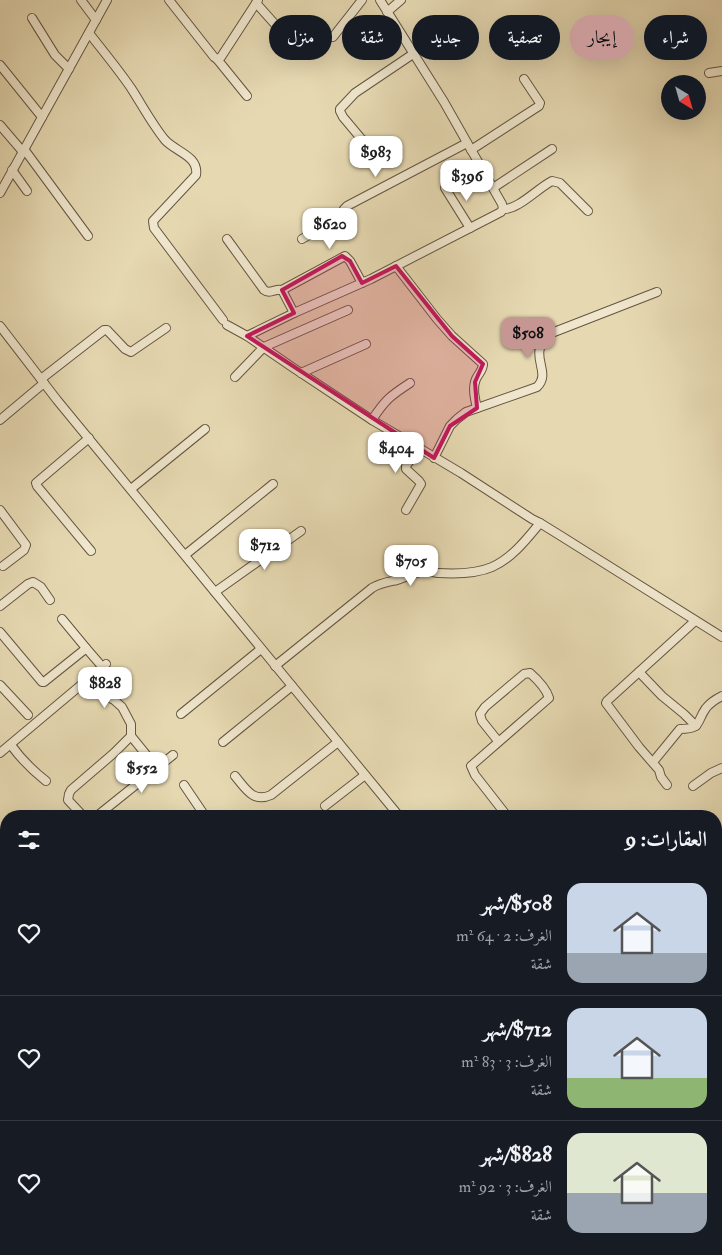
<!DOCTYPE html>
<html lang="ar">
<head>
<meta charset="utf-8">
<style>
  body { margin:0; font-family:"IM FELL Double Pica",Amiri,serif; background:#20242c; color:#f1f3f6; direction:rtl; height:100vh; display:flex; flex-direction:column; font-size:19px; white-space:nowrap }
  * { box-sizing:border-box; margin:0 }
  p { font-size:16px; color:#9ea1a6 }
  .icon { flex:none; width:28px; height:28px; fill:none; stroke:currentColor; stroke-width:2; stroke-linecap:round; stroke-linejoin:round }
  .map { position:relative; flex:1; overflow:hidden; direction:ltr }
  .drawer { position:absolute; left:0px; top:810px; width:722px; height:445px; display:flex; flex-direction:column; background:#171b24; border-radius:20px 20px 0 0; box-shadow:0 5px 20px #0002; direction:rtl }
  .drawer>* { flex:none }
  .guide { position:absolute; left:15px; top:15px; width:692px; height:45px; direction:rtl; display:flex; gap:10px }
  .needle { width:32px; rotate:143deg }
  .tools { position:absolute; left:661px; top:75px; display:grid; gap:10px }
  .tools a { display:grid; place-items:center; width:45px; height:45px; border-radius:50%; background:#171b24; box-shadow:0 5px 20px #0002; font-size:25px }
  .price { position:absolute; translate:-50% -42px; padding:0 11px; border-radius:10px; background:#fff; color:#222; font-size:16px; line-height:32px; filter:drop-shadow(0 1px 2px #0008) }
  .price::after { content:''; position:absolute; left:50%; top:30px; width:15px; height:11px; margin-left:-8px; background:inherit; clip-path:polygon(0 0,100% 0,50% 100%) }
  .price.active { background:#c59692; color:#111 }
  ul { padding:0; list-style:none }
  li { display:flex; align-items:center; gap:15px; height:125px; padding:0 15px }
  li+li { border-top:1px solid #363941 }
  li span { display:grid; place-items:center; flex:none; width:140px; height:100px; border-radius:15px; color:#555 }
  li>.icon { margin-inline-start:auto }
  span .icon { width:60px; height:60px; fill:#fffc; stroke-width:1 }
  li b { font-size:21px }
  h2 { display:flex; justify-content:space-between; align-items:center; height:60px; padding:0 15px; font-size:21px }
  .chip { padding:0 18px; border-radius:22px; background:#171b24; box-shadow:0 5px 20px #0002; font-size:18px; line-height:45px }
  .chip.active { background:#c59692; color:#111 }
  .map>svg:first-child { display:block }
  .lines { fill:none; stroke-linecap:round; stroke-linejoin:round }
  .minor-casing { stroke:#645640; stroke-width:10 }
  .minor { stroke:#efe6cd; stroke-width:8 }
  .marked { fill:#c2185b; fill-opacity:0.2; stroke:#c2185b; stroke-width:4; stroke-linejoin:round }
</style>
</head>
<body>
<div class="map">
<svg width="722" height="1255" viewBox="0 0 722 1255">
  <rect width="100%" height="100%" fill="#e6d9b2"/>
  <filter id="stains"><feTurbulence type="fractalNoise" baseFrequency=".004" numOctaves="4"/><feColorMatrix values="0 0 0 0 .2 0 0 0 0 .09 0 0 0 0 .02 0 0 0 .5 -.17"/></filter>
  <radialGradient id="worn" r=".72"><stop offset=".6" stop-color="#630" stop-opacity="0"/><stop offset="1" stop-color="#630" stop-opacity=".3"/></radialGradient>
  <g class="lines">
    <g class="minor-casing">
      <g id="minor">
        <path d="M81,0L96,20"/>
        <path d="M169,0L214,57L217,59L247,96"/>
        <path d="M380,0L444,102L502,204L503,209"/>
        <path d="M256,3L298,50"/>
        <path d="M387,12L401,0"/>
        <path d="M32,18L55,55L69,69"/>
        <path d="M89,33C103,51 118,69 131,88C142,105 152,124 165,140C176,152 199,156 196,175L153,221L154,228L223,320"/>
        <path d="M333,37L362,0"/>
        <path d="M217,59L221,57L258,0"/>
        <path d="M0,65L42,117"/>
        <path d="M709,73L722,71"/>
        <path d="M0,125L23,152"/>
        <path d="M369,148L343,117L340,111V109L355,93L413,54"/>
        <path d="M24,149L88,236"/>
        <path d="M471,150L539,106L540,103L524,79"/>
        <path d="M12,170L27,191"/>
        <path d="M445,188L470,228"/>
        <path d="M493,188L552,149"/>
        <path d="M0,193L107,0"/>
        <path d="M227,239L264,290C270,295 275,288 282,290L294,313"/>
        <path d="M302,239L340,217L344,209L347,206L467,143"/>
        <path d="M396,266L437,319L452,336L483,364C483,370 479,373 476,379C472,388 475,399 477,408"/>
        <path d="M282,290L345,256L350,261L362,283"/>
        <path d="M227,325L247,336L292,367L372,420L461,473L532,519L540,523L561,536L722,637"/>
        <path d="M0,326L57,400L399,816"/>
        <path d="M247,336L294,313L371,279L501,212L503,209C518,210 538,188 552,181L560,183L588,211"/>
        <path d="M301,373L366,344"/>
        <path d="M235,377L264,347L348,310"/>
        <path d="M41,379L104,330H107L125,349L131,352L166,328"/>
        <path d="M0,420L44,383"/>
        <path d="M372,420C385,400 390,396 410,383"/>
        <path d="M89,438L36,483L37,486L91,551"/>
        <path d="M434,458L450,426L457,419L466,412L537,387C553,371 526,356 549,334L657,292"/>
        <path d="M131,489L205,429"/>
        <path d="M0,510L26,545L24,550L3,566"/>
        <path d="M406,510L421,484L419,481L406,469V466L419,448"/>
        <path d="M185,555L273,484"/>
        <path d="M215,592L301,531"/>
        <path d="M0,606L28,584L33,582L41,587L50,600"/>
        <path d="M0,632L42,682H44L84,650L86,648L62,619"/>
        <path d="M86,648L99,663"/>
        <path d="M275,666L372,588C380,583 388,582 397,580C407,577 416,571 427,571C431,571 435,573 438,573C455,574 476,574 492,567C512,558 526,540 540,523"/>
        <path d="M639,672L662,696L684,714L696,726"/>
        <path d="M86,681L99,693L114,700L122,707L131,724V736L157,768"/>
        <path d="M0,685L28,715"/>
        <path d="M181,714L261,649"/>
        <path d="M498,741L482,721L480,714L485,707L524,674L530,673C538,680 546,688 549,698L471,766L475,775L507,816"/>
        <path d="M223,742L292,686"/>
        <path d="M11,745C21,759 32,770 46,781"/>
        <path d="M0,753L106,664"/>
        <path d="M653,762L680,729C702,729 696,722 706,708C710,703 716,699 722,696"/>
        <path d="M235,776C246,789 253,803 271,795L338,742"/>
        <path d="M184,785L205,816"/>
        <path d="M667,785L661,777L659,770L639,747L606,703L607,701L695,621"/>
        <path d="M693,786L711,773L722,768"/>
        <path d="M325,806L365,775"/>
        <path d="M83,816L68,800L69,794L71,790L114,753L131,736"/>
        <path d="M97,816L173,755"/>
        <path d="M0,846L6,840"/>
        <path d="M722,846L719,853L722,863"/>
        <path d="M0,894L6,902"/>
        <path d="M716,937L718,936"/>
        <path d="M0,958L6,952"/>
        <path d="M716,1002L722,998"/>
        <path d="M0,1020L6,1026"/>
        <path d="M716,1166L722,1174"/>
        <path d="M716,1211L722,1206"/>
        <path d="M187,1249L193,1255"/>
        <path d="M291,1249L296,1255"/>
        <path d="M526,1249L530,1255"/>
        <path d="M594,1249L599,1255"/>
        <path d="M408,1252L410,1255"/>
        <path d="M655,1255L656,1254"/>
      </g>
    </g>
    <use href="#minor" class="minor"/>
  </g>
  <path class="marked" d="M342,256L350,261L362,283L396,266L452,336L483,364L475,382L477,408L450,426L434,458L247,336L294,313L282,290Z"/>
  <rect width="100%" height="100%" filter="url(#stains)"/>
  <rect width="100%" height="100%" fill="url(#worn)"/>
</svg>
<div class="tools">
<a><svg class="needle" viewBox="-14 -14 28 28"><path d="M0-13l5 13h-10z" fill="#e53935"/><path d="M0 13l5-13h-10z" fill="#9ea1a6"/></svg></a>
</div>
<b class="price" style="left:376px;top:178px">$983</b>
<b class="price" style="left:467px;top:202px">$396</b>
<b class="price" style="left:330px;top:250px">$620</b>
<b class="price active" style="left:528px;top:359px">$508</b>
<b class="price" style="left:396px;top:474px">$404</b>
<b class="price" style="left:265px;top:571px">$712</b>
<b class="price" style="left:411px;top:587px">$705</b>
<b class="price" style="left:105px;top:709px">$828</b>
<b class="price" style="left:142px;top:794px">$552</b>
<div class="guide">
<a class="chip">شراء</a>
<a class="chip active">إيجار</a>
<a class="chip">تصفية</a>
<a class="chip">جديد</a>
<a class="chip">شقة</a>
<a class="chip">منزل</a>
</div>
<section class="drawer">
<h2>العقارات: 9<svg class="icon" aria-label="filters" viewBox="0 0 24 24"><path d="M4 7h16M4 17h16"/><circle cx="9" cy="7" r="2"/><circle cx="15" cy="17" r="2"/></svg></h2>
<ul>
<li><span style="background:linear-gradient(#c9d6e8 70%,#9aa5b1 0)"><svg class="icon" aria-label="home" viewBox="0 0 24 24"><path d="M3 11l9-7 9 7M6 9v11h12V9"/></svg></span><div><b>$508/شهر</b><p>الغرف: 2 · 64 m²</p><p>شقة</p></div><svg class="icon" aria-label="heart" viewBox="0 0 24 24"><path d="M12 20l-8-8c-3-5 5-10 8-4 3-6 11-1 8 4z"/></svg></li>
<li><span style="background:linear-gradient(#c9d6e8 70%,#8fb573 0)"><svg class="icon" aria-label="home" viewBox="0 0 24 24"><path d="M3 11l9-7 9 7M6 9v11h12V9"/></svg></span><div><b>$712/شهر</b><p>الغرف: 3 · 83 m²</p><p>شقة</p></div><svg class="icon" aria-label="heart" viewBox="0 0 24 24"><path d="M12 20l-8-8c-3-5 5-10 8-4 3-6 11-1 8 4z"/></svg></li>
<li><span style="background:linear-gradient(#dfe7d0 60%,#9aa5b1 0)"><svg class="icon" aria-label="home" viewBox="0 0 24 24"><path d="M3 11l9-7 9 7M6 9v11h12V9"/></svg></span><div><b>$828/شهر</b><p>الغرف: 3 · 92 m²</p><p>شقة</p></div><svg class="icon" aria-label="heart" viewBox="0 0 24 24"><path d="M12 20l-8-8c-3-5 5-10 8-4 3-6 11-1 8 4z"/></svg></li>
</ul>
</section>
</div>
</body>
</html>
